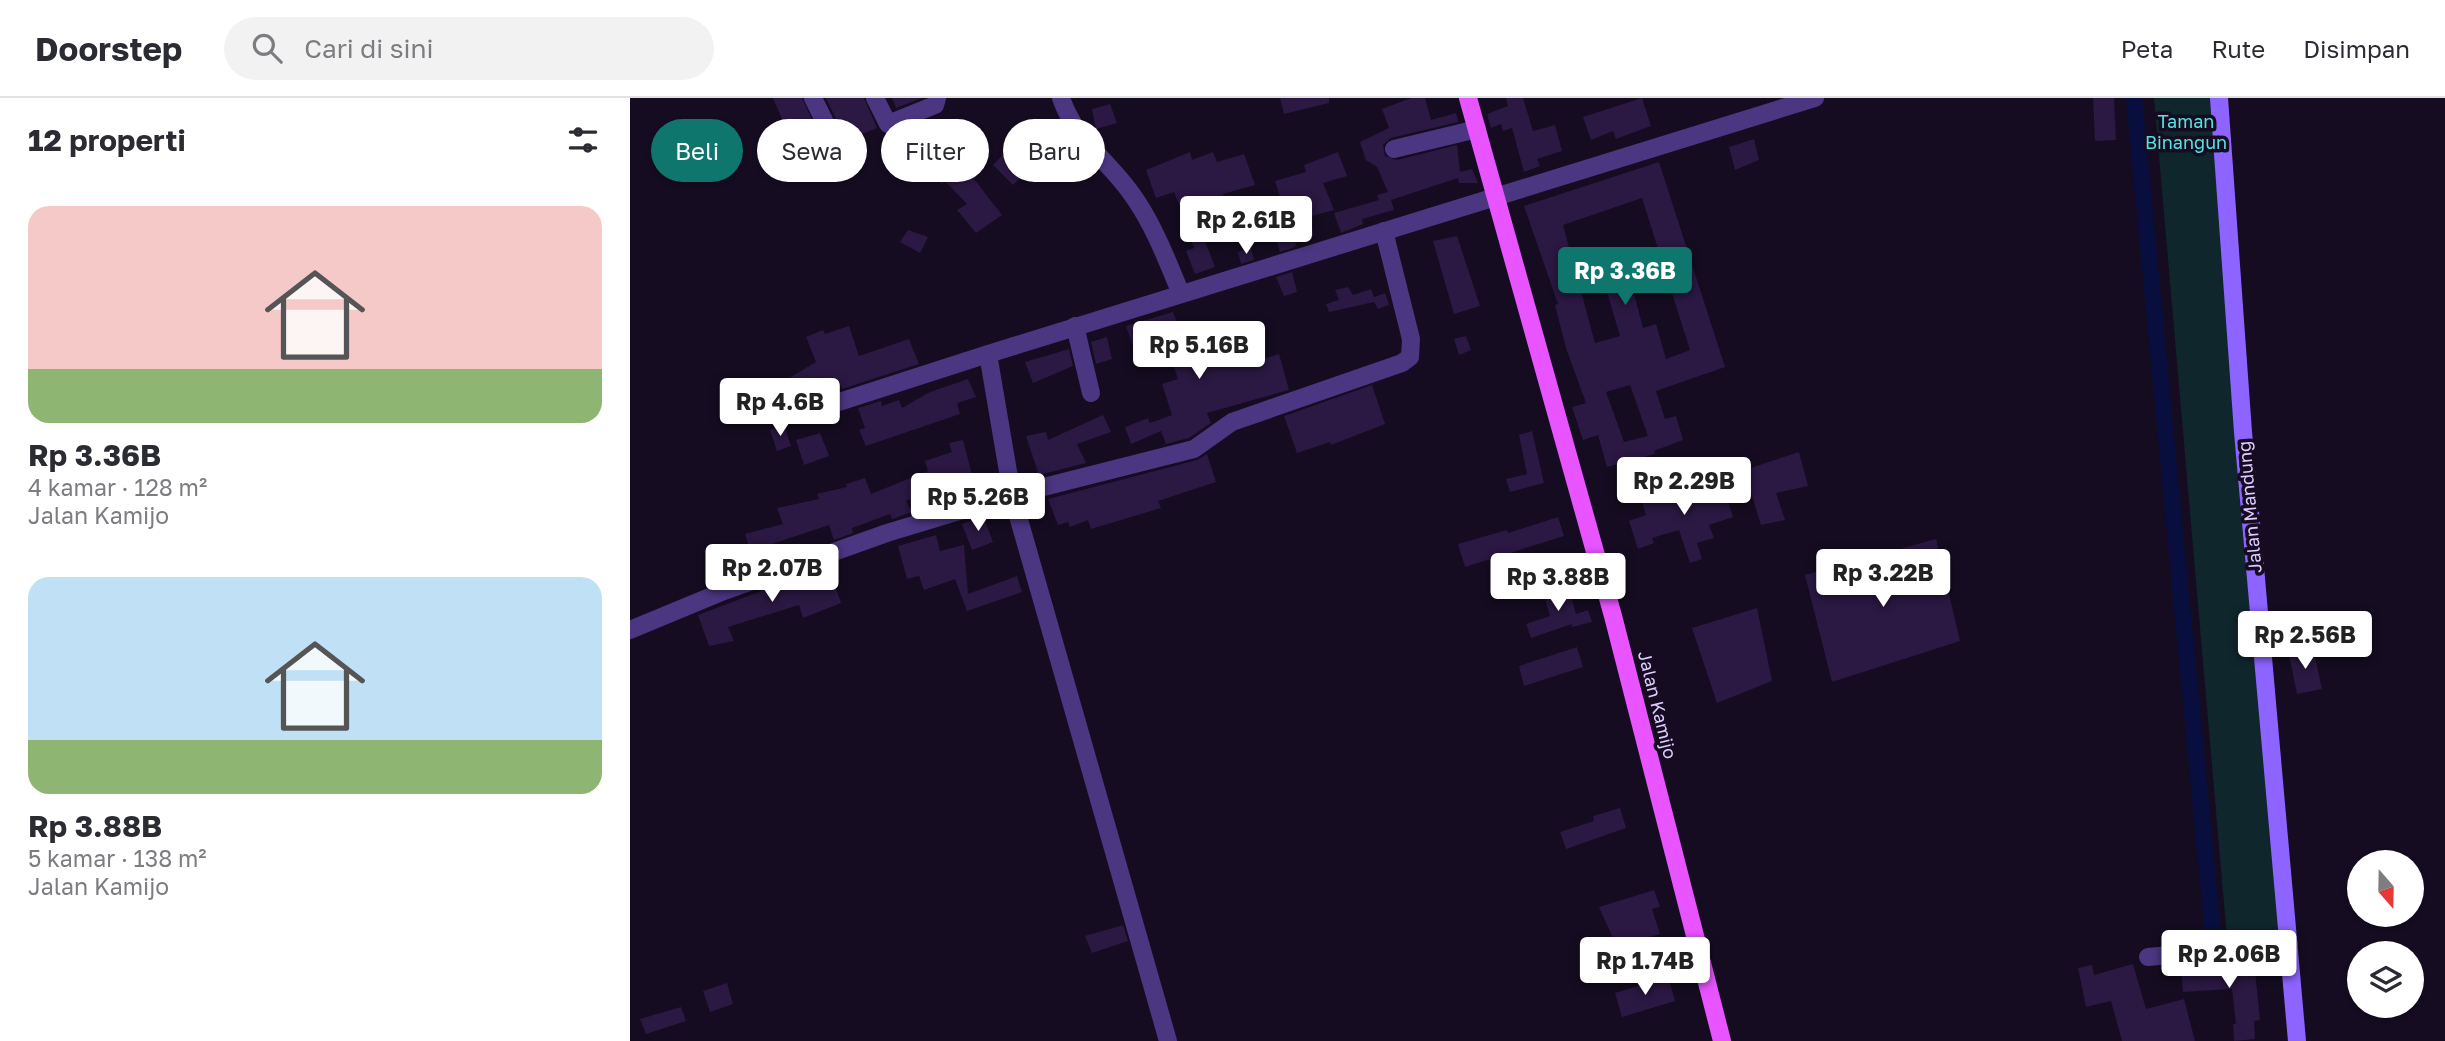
<!DOCTYPE html>
<html lang="id">
<head>
<meta charset="utf-8">
<style>
  body { margin:0; font-family:"Golos Text",sans-serif; background:#f2f2f3; color:#2b2b33; height:100vh; display:flex; flex-direction:column; font-size:26px; white-space:nowrap }
  * { box-sizing:border-box; margin:0 }
  p { font-size:23px; color:#7c7c81 }
  .icon { flex:none; width:38px; height:38px; fill:none; stroke:currentColor; stroke-width:2; stroke-linecap:round; stroke-linejoin:round }
  .map { position:relative; flex:1; overflow:hidden }
  .sheet { display:flex; flex-direction:column; background:#fff; width:630px }
  .sheet>* { flex:none }
  .hud { position:absolute; left:21px; top:21px; width:665px; height:63px; display:flex; gap:14px }
  .needle { width:46px; rotate:160deg }
  .controls { position:absolute; left:1717px; top:752px; display:grid; gap:14px }
  .controls a { display:grid; place-items:center; width:77px; height:77px; border-radius:50%; background:#fff; box-shadow:0 2px 5px #0004; font-size:35px }
  .price { position:absolute; translate:-50% -60px; padding:0 16px; border-radius:7px; background:#fff; color:#222; font-size:23px; line-height:46px; filter:drop-shadow(0 2px 4px #0008) }
  .price::after { content:''; position:absolute; left:50%; top:42px; width:21px; height:16px; margin-left:-10px; background:inherit; clip-path:polygon(0 0,100% 0,50% 100%) }
  .price.on { background:#0f766e; color:#fff }
  ul { padding:0; list-style:none }
  li { display:grid; align-content:center; gap:14px; height:371px; padding:0 28px }
  li span { display:grid; place-items:center; height:217px; border-radius:21px; color:#555 }
  li>.icon { margin-inline-start:auto }
  span .icon { width:126px; height:126px; fill:#fffc; stroke-width:1 }
  li b { font-size:30px }
  h2 { display:flex; justify-content:space-between; align-items:center; height:84px; padding:0 28px; font-size:30px }
  .tag { padding:0 24px; border-radius:32px; background:#fff; box-shadow:0 2px 5px #0004; font-size:24px; line-height:63px }
  .tag.on { background:#0f766e; color:#fff }
  header { display:flex; align-items:center; gap:42px; box-sizing:border-box; height:98px; padding:0 35px; background:#fff; border-bottom:2px solid #e1e1e2 }
  header strong { font-size:33px }
  nav { display:flex; gap:38px; margin-inline-start:auto; font-size:24px }
  .search { width:490px; height:63px; background:#f2f2f3; display:flex; align-items:center; gap:18px; box-sizing:border-box; padding:0 24px; border-radius:38px; color:#7c7c81; font-size:26px }
  main { display:flex; flex:1; min-height:0 }
  .map>svg:first-child { display:block }
  .green { fill:#0f262c }
  .lines { fill:none; stroke-linecap:round; stroke-linejoin:round }
  .canal { stroke:#080f3f; stroke-width:16 }
  .building { fill:#2b1843; fill-rule:evenodd }
  .street { stroke:#4b3682; stroke-width:18 }
  .secondary { stroke:#8d64ff; stroke-width:18 }
  .primary { stroke:#e854ff; stroke-width:18 }
  .labels { text-anchor:middle; stroke-width:7; stroke-linejoin:round; paint-order:stroke }
  .park-label { font-size:18px; fill:#55e3e1; stroke:#150c21 }
  .street-label { font-size:18px; fill:#dfcdff; stroke:#150c21 }
</style>
</head>
<body>
<header>
<strong>Doorstep</strong>
<div class="search"><svg class="icon" aria-label="search" viewBox="0 0 24 24"><circle cx="10" cy="10" r="6"/><path d="M15 15l6 6"/></svg>Cari di sini</div>
<nav><a>Peta</a><a>Rute</a><a>Disimpan</a></nav>
</header>
<main>
<section class="sheet">
<h2>12 properti<svg class="icon" aria-label="filters" viewBox="0 0 24 24"><path d="M4 7h16M4 17h16"/><circle cx="9" cy="7" r="2"/><circle cx="15" cy="17" r="2"/></svg></h2>
<ul>
<li><span style="background:linear-gradient(#f6c9c9 75%,#8fb573 0)"><svg class="icon" aria-label="home" viewBox="0 0 24 24"><path d="M3 11l9-7 9 7M6 9v11h12V9"/></svg></span><div><b>Rp 3.36B</b><p>4 kamar · 128 m²</p><p>Jalan Kamijo</p></div></li>
<li><span style="background:linear-gradient(#bfe0f5 75%,#8fb573 0)"><svg class="icon" aria-label="home" viewBox="0 0 24 24"><path d="M3 11l9-7 9 7M6 9v11h12V9"/></svg></span><div><b>Rp 3.88B</b><p>5 kamar · 138 m²</p><p>Jalan Kamijo</p></div></li>
</ul>
</section>
<div class="map">
<svg width="1815" height="943" viewBox="0 0 1815 943">
  <rect width="100%" height="100%" fill="#150c21"/>
  <path class="green" d="M1524,0H1582L1650,836L1597,840Z"/>
  <g class="lines">
    <path class="canal" d="M1504,0L1583,837"/>
  </g>
  <g class="building">
    <path d="M143,0H172L204,68L181,78L175,63L166,66L160,54L165,51Z"/>
    <path d="M196,0H234L247,30L216,42Z"/>
    <path d="M262,0H292L266,10Z"/>
    <path d="M650,0H699V5L654,16Z"/>
    <path d="M781,0H795L801,22L826,15L828,24L761,40L753,47L755,58L767,62L827,47L830,74L842,71L848,85H829L828,80L761,102L764,112L732,121L733,126L711,135L704,115L749,102L747,97L758,94L747,69L736,62L730,44L759,30L752,11Z"/>
    <path d="M876,0H893L903,33L925,27L932,53L907,61L910,68L894,74L882,30L873,33L871,26L861,30L857,16L878,8Z"/>
    <path d="M1012,0L1021,28L986,41L983,33L961,42L953,19Z"/>
    <path d="M1463,0H1484L1486,42L1465,43Z"/>
    <path d="M480,6L487,25L466,31L462,11Z"/>
    <path d="M287,27L335,74L337,72L372,117L346,135L327,112L337,106L315,83L312,86L294,73L291,77L273,69L270,78L256,68Z"/>
    <path d="M1124,41L1129,62L1105,72L1099,49Z"/>
    <path d="M379,51L401,70L383,87L363,67Z"/>
    <path d="M560,54L562,62L583,54L587,64L614,56L625,87L593,96L606,135L584,142L570,103L551,111L544,94L526,100L516,72Z"/>
    <path d="M708,54L717,78L693,85L704,112L678,119L684,137L667,143L665,149L650,154L641,124L656,118L645,83L676,74L674,67Z"/>
    <path d="M1029,64L1095,269L1026,293L1035,321L1046,318L1053,342L1024,353L1025,356L977,369L968,337L953,342L942,309L956,305L936,250L925,207L928,206L894,108ZM1012,100L1060,252L1036,261L1026,226L1013,230L1000,181L975,187L990,238L965,245L933,127ZM1000,287L1018,338L994,344L976,294Z"/>
    <path d="M278,132L298,139L290,155L270,144Z"/>
    <path d="M572,135L585,169L565,176L556,153L564,150L560,140Z"/>
    <path d="M827,138L850,208L824,216L803,143Z"/>
    <path d="M621,150L624,162L611,166L608,154Z"/>
    <path d="M662,174L667,194L654,198L646,179Z"/>
    <path d="M718,189L723,197L741,191L744,199L755,195L759,207L748,211L744,204L699,214L696,206L709,202L705,192Z"/>
    <path d="M543,214L565,270L619,256L622,265L649,256L659,292L577,315L581,325L559,340L536,346L531,333L501,346L495,329L518,320L520,325L542,317L532,286L548,281L539,254L508,263L496,228Z"/>
    <path d="M219,228L229,258L279,241L289,266L212,291L210,286L191,294L190,289L164,305L151,285L186,264L176,239L193,232L195,236Z"/>
    <path d="M836,238L841,252L829,257L824,241Z"/>
    <path d="M477,239L482,261L466,266L461,244Z"/>
    <path d="M439,251L443,268L403,285L395,264Z"/>
    <path d="M338,281L346,299L327,305L330,316L236,348L229,332L235,330L228,310L251,303L252,308L269,302L272,310L300,294Z"/>
    <path d="M742,287L755,326L701,347L700,344L667,355L654,318Z"/>
    <path d="M473,317L481,334L447,346L456,365L409,377L396,338L416,334L418,342Z"/>
    <path d="M154,327L161,348L147,353L140,332Z"/>
    <path d="M902,333L914,385L880,394L876,381L897,376L889,337Z"/>
    <path d="M190,335L199,358L174,367L166,342Z"/>
    <path d="M333,342L342,377L276,403L282,414L262,421L260,416L222,430L223,435L204,442L199,427L139,447L140,450L120,452L115,436L153,426L147,410L189,401L187,396L217,389L216,386L235,380L241,396L298,373L295,363L322,354L319,345Z"/>
    <path d="M1169,354L1178,388L1146,395L1155,422L1131,427L1114,372Z"/>
    <path d="M577,356L586,384L528,403L531,410L461,431L458,422L440,429L438,424L428,427L418,401L567,362Z"/>
    <path d="M1091,382L1103,419L1079,427L1084,440L1067,445L1072,461L1060,465L1049,432L1022,440L1024,445L1008,451L999,423L1016,417L1012,404Z"/>
    <path d="M353,418L363,444L342,452L332,426Z"/>
    <path d="M928,419L934,438L835,469L828,446L877,432L878,435Z"/>
    <path d="M306,437L310,453L334,447L338,496L387,478L392,494L337,513L325,481L294,492L289,478L277,481L268,448Z"/>
    <path d="M1306,441L1330,543L1202,584L1175,477Z"/>
    <path d="M198,468L211,505L173,520L169,507L98,529L104,543L79,548L68,517Z"/>
    <path d="M937,485L946,516L958,512L962,524L942,529V526L901,540L896,526L920,518L913,493Z"/>
    <path d="M1127,510L1142,583L1087,605L1062,530Z"/>
    <path d="M947,549L953,569L894,588L889,568Z"/>
    <path d="M1683,550L1692,591L1667,596L1659,556Z"/>
    <path d="M990,710L996,730L936,751L930,734L964,723L963,718Z"/>
    <path d="M1024,792L1030,809L1022,811L1030,836L987,849L969,809Z"/>
    <path d="M493,827L498,843L462,855L455,838Z"/>
    <path d="M1624,862L1630,922L1624,923L1625,941L1604,943L1603,926H1606L1602,891L1553,894L1551,867Z"/>
    <path d="M1503,866L1516,911L1554,901L1565,943H1492L1481,903L1456,909L1448,870L1462,867L1464,877Z"/>
    <path d="M1038,879L1045,903L992,919L985,895Z"/>
    <path d="M97,885L103,906L80,914L73,893Z"/>
    <path d="M51,909L56,923L16,936L10,921Z"/>
  </g>
  <g class="lines">
    <g class="street">
      <path d="M183,0L214,63"/>
      <path d="M245,0L258,26L305,7L307,0"/>
      <path d="M431,0C446,43 476,60 501,95C523,125 537,162 551,196"/>
      <path d="M764,51L847,31"/>
      <path d="M445,228L461,295"/>
      <path d="M209,304L358,256"/>
      <path d="M0,532L94,493L257,435L382,397L358,256L1185,0"/>
      <path d="M1518,859L1659,846"/>
      <path d="M538,943L382,397L564,351L602,324L772,265L780,259L781,241L754,133"/>
    </g>
    <path class="secondary" d="M1589,0L1613,334L1667,943"/>
    <path class="primary" d="M838,0L983,518L1092,943"/>
  </g>
  <g class="labels">
    <g class="park-label">
      <text x="1556" y="30">Taman<tspan x="1556" dy="21">Binangun</tspan></text>
    </g>
    <g class="street-label">
      <text transform="translate(1620 409) rotate(-95)" y="6">Jalan Mandung</text>
      <text transform="translate(1027 607) rotate(76)" y="6">Jalan Kamijo</text>
    </g>
  </g>
</svg>
<div class="controls">
<a><svg class="needle" viewBox="-14 -14 28 28"><path d="M0-13l5 13h-10z" fill="#e53935"/><path d="M0 13l5-13h-10z" fill="#7c7c81"/></svg></a>
<a><svg class="icon" aria-label="layers" viewBox="0 0 24 24"><path d="M12 4l9 5-9 5-9-5zM3 14l9 5 9-5"/></svg></a>
</div>
<b class="price" style="left:616px;top:158px">Rp 2.61B</b>
<b class="price on" style="left:995px;top:209px">Rp 3.36B</b>
<b class="price" style="left:569px;top:283px">Rp 5.16B</b>
<b class="price" style="left:150px;top:340px">Rp 4.6B</b>
<b class="price" style="left:1054px;top:419px">Rp 2.29B</b>
<b class="price" style="left:348px;top:435px">Rp 5.26B</b>
<b class="price" style="left:142px;top:506px">Rp 2.07B</b>
<b class="price" style="left:1253px;top:511px">Rp 3.22B</b>
<b class="price" style="left:928px;top:515px">Rp 3.88B</b>
<b class="price" style="left:1675px;top:573px">Rp 2.56B</b>
<b class="price" style="left:1599px;top:892px">Rp 2.06B</b>
<b class="price" style="left:1015px;top:899px">Rp 1.74B</b>
<div class="hud">
<a class="tag on">Beli</a>
<a class="tag">Sewa</a>
<a class="tag">Filter</a>
<a class="tag">Baru</a>
</div>
</div>
</main>
</body>
</html>
